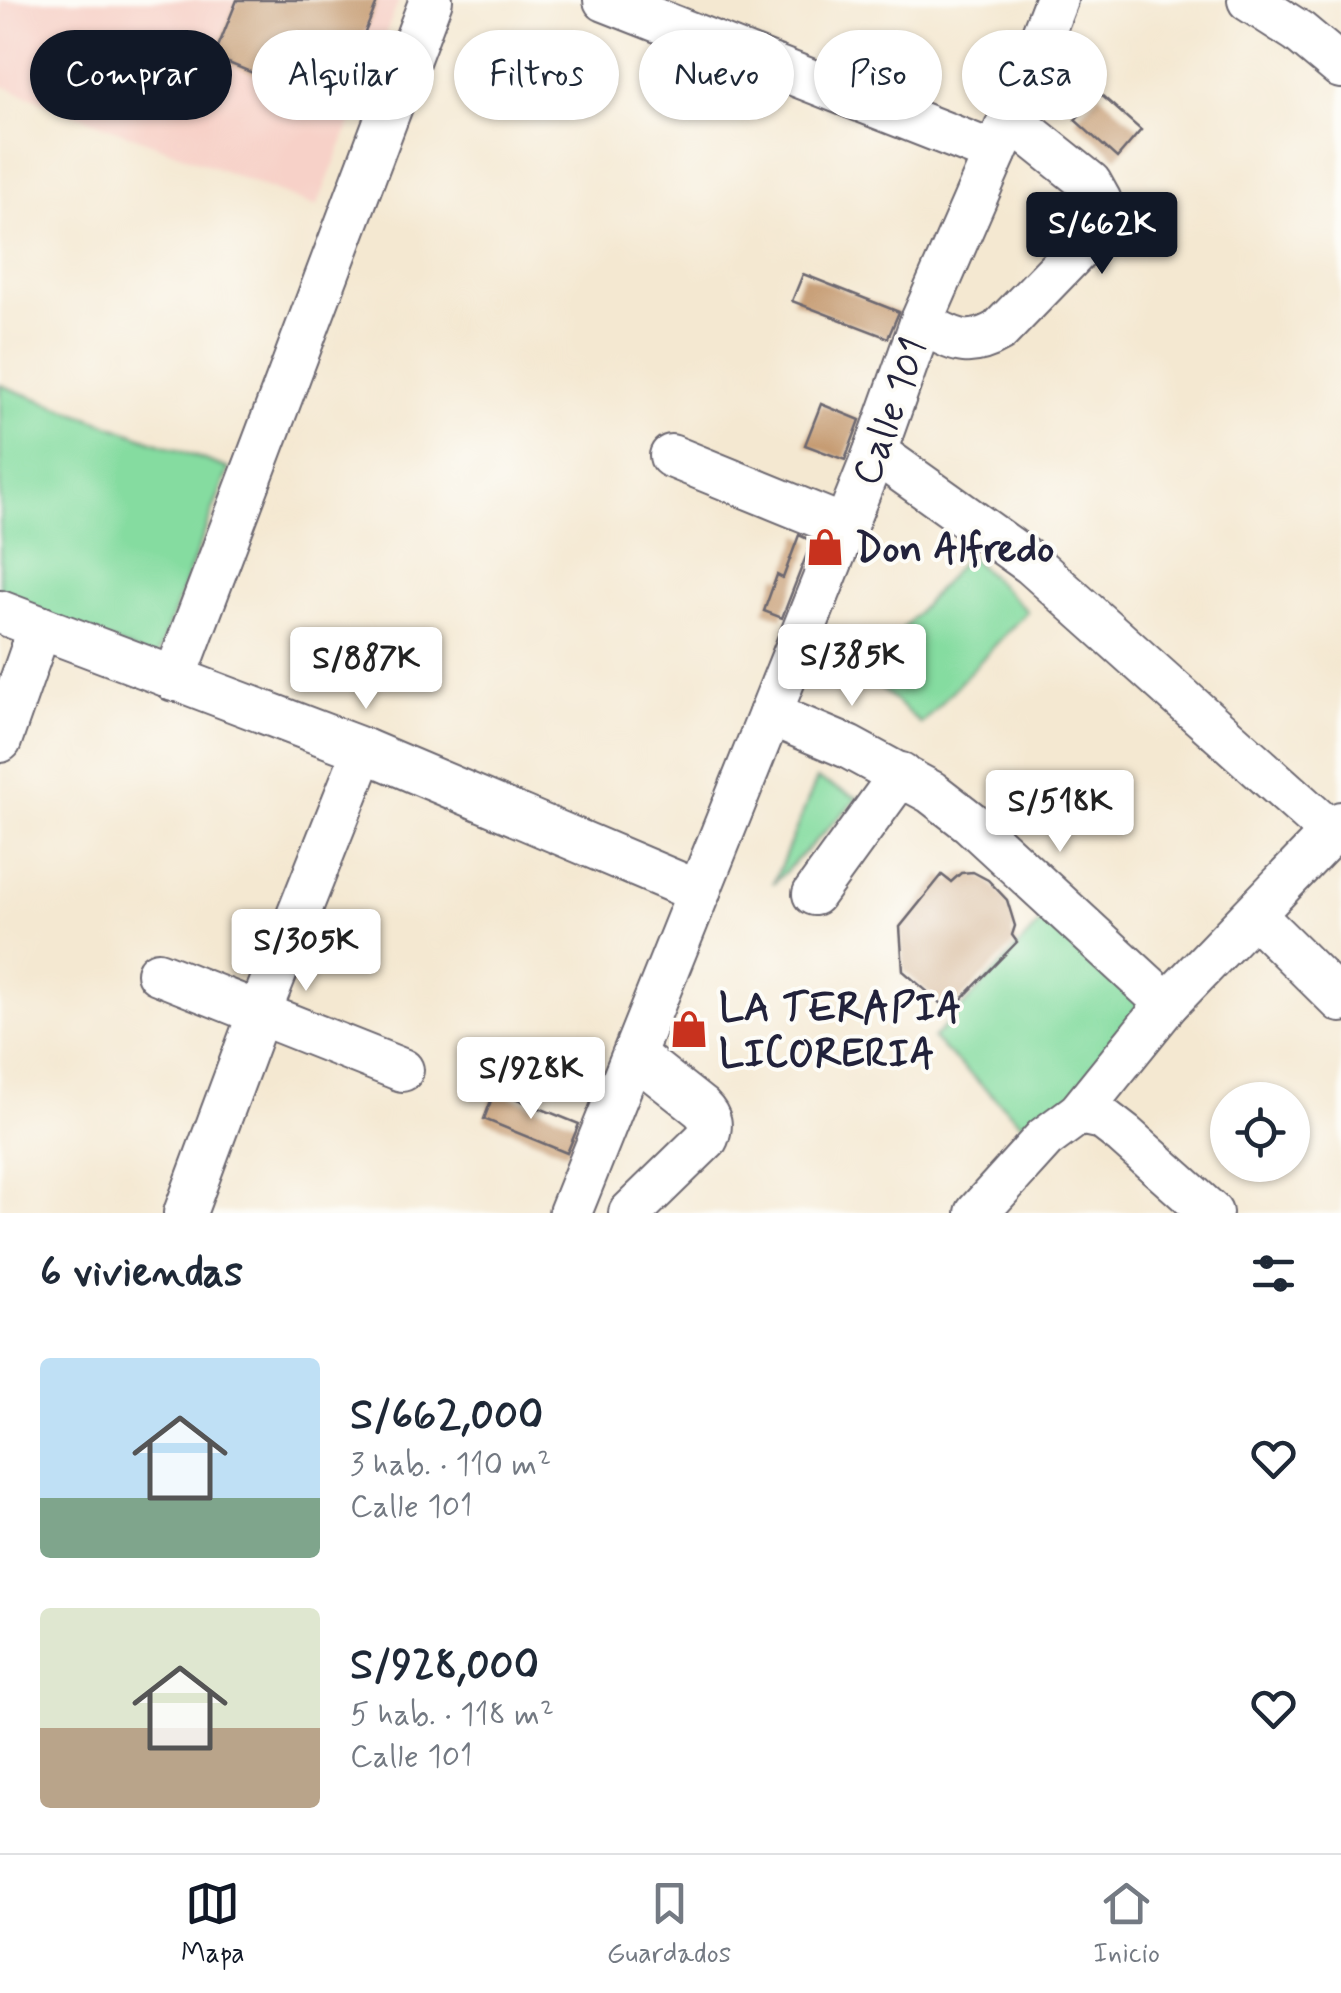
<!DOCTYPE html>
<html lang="es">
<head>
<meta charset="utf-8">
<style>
  body { margin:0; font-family:Mynerve,sans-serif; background:#f6f6f7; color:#1f2937; height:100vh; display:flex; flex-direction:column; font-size:38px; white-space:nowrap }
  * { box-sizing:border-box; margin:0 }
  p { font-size:32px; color:#747a83 }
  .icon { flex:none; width:55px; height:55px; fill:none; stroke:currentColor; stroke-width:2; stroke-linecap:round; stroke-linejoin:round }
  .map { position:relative; height:1213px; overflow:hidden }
  .drawer { display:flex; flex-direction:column; background:#fff; flex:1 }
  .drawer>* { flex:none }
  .top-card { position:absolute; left:30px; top:30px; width:1282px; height:90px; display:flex; gap:20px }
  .buttons { position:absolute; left:1210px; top:1082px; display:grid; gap:20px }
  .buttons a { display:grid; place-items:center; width:100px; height:100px; border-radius:50%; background:#fff; box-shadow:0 2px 8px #0004; font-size:50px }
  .price { position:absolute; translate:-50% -85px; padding:0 22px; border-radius:10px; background:#fff; color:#222; font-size:32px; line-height:65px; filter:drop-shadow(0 2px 5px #0008) }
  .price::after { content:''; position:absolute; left:50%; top:60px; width:30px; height:22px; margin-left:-15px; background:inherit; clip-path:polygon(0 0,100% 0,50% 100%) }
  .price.on { background:#111827; color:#fff }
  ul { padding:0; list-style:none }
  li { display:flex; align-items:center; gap:30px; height:250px; padding:0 40px }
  li span { display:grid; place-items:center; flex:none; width:280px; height:200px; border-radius:10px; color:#555 }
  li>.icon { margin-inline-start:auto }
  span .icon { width:120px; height:120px; fill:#fffc; stroke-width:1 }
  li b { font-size:42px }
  h2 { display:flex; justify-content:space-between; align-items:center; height:120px; padding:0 40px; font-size:42px }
  .pill { padding:0 35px; border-radius:45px; background:#fff; box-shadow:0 2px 8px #0004; font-size:35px; line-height:90px }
  .pill.on { background:#111827; color:#fff }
  .dock { display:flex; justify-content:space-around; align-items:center; height:140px; border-top:2px solid #e0e1e3; background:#fff; font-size:28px; color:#747a83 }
  .dock a { display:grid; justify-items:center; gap:5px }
  .dock .on { color:#111827 }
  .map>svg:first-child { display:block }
  .built { fill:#f7d1c8 }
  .green { fill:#85dca0; stroke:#547f6e; stroke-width:2.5 }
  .building { fill:#c69c73 }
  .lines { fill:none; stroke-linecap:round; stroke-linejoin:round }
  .minor-casing { stroke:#6c6770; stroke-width:46 }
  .minor { stroke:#fff; stroke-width:42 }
  .labels { text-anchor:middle; stroke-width:8; stroke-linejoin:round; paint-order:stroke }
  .street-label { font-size:40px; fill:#22223b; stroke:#fdfcf7 }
  .poi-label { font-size:40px; font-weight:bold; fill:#22223b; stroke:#fdfcf7; text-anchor:start }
</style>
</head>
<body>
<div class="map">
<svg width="1341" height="1213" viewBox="0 0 1341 1213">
  <rect width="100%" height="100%" fill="#fdfcf7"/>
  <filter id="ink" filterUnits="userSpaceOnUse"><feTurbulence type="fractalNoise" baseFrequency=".01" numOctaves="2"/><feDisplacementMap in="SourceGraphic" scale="20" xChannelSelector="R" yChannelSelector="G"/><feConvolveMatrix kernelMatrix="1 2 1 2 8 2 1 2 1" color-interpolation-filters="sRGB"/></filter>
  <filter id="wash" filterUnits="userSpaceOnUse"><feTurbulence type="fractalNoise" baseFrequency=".0048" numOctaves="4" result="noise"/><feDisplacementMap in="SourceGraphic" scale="40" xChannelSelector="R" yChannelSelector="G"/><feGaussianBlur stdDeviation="2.25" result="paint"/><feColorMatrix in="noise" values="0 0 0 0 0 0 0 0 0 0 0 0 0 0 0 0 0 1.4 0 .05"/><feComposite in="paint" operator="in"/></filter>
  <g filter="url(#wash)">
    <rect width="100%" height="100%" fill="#f4e8d1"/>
    <path class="built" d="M0,0H399L317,207L0,85Z"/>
    <g class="green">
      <path d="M0,385L229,469L156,659L0,599Z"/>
      <path d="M968,555L1027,611L921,724L864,673Z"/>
      <path d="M817,779L858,798L773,884Z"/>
      <path d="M1051,911L1155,1016L1036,1137L933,1039Z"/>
    </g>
    <g id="blocks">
      <g class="building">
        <path d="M237,0H378L335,107L214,57Z"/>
        <path d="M1099,93L1141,130L1117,158L1075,120Z"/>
        <path d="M803,274L899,312L888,338L792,301Z"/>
        <path d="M821,404L860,420L845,460L805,445Z"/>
        <path d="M799,535L812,541L782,618L764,611L777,575L783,578Z"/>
        <path d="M973,872L988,880L1007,900L1015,926L1012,935L1017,942L950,1011L903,971L900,927L942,875L951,882L961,873Z"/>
        <path d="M495,1090L579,1124L567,1153L484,1119Z"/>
      </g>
    </g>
  </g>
  <g filter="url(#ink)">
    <use href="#blocks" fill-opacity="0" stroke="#6c6770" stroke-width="2.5"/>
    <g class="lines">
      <g class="minor-casing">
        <g id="minor">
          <path d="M605,0L995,153"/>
          <path d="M1249,0L1299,32L1341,67"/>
          <path d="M921,323C953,338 965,351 999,331L1091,236L1100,201L1090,183L1010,119"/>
          <path d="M875,452L1032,564L1332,833"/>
          <path d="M671,456L845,527"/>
          <path d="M0,612L364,750L699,892"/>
          <path d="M174,680L431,0"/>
          <path d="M770,714L848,747L931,792L971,823L1167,1004"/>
          <path d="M0,741L40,627"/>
          <path d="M814,894L901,774"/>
          <path d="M1255,916L1341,1001"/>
          <path d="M158,973L402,1070"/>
          <path d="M1079,1113L1102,1118L1124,1135L1211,1213"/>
          <path d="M185,1213L260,1011L364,750"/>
          <path d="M570,1213L875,452L921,323L1010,119L1056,0"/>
          <path d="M630,1213L707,1138C712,1125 711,1118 701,1108L634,1055"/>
          <path d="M977,1213L1045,1138L1079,1113L1167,1004L1341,823"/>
        </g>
      </g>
      <use href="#minor" class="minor"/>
    </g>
  </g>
  <defs>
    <g id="shop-bare" transform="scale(3)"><path d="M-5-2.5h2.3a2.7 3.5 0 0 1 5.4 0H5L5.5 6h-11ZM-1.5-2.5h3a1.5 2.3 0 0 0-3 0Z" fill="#c8321e" stroke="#fdfcf7" stroke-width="2.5" paint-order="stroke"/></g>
  </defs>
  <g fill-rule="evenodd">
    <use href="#shop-bare" x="825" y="547"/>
    <use href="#shop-bare" x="689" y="1029"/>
  </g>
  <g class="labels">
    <g class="street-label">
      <text transform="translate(889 411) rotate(-70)" y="14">Calle 101</text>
    </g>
    <g class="poi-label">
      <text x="855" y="561">Don Alfredo</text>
      <text x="719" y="1020">LA TERAPIA<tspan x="719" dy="46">LICORERIA</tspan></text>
    </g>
  </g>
</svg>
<div class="buttons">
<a><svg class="icon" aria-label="locate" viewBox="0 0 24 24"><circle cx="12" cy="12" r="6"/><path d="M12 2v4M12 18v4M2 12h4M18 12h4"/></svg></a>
</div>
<b class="price on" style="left:1102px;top:277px">S/662K</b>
<b class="price" style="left:852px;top:709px">S/385K</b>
<b class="price" style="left:366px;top:712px">S/887K</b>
<b class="price" style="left:1060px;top:855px">S/518K</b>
<b class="price" style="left:306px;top:994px">S/305K</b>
<b class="price" style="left:531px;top:1122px">S/928K</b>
<div class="top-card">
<a class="pill on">Comprar</a>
<a class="pill">Alquilar</a>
<a class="pill">Filtros</a>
<a class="pill">Nuevo</a>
<a class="pill">Piso</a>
<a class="pill">Casa</a>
</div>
</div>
<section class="drawer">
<h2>6 viviendas<svg class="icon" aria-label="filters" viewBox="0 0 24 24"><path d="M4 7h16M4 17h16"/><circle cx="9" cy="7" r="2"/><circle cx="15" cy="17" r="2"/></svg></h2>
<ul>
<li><span style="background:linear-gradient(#bfe0f5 70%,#7fa58c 0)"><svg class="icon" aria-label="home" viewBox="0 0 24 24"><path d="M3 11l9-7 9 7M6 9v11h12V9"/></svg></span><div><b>S/662,000</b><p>3 hab. · 110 m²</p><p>Calle 101</p></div><svg class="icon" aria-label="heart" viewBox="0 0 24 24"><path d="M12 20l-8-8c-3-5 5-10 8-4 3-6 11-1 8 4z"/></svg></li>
<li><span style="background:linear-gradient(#dfe7d0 60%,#b9a48a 0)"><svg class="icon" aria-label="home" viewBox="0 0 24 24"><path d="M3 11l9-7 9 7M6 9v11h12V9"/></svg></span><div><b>S/928,000</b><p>5 hab. · 118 m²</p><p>Calle 101</p></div><svg class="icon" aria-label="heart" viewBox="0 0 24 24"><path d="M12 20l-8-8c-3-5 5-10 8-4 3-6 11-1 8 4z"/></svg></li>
</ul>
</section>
<nav class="dock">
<a class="on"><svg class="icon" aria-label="map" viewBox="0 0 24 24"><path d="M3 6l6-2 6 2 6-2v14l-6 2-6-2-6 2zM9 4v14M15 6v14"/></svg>Mapa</a>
<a><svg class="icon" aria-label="saved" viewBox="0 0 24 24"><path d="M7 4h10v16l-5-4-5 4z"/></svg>Guardados</a>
<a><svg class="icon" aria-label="home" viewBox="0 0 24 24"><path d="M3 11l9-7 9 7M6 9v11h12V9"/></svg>Inicio</a>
</nav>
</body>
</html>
